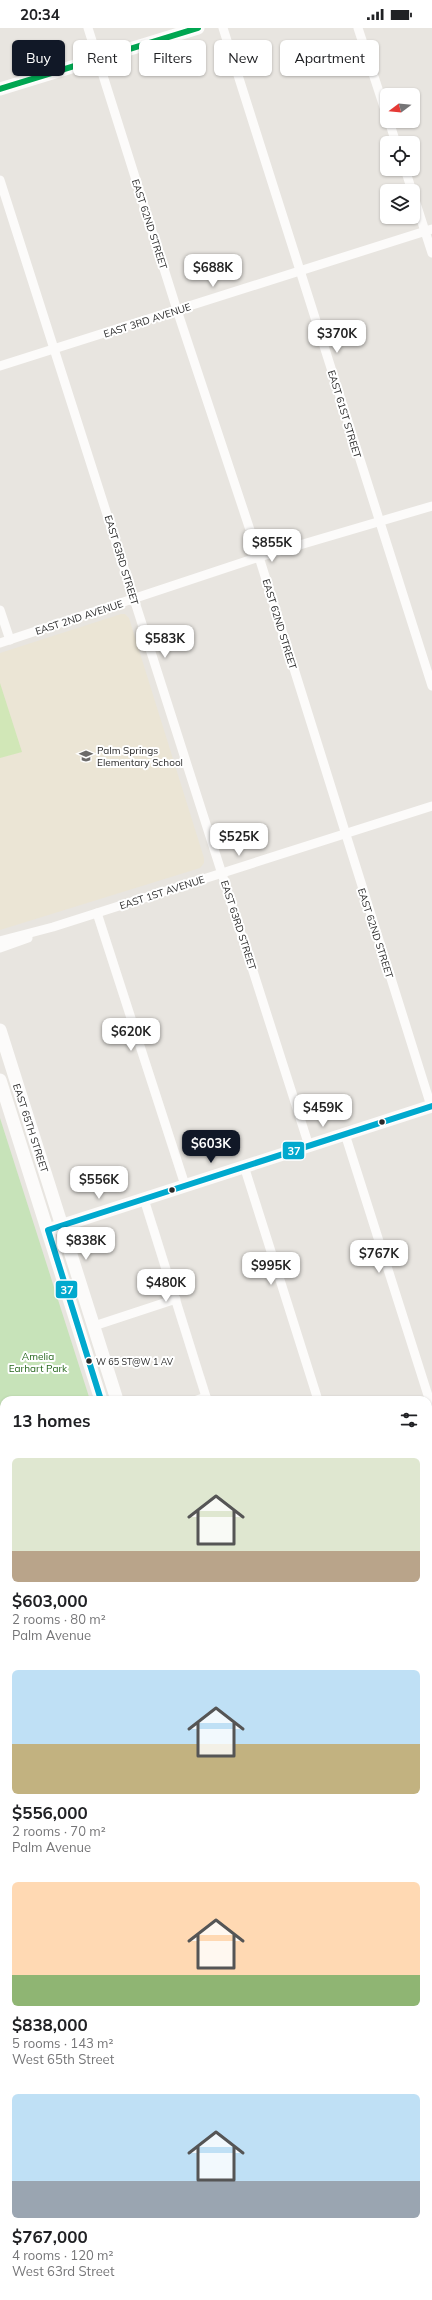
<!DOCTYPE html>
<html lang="en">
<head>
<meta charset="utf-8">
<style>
  body { margin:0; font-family:Mulish,sans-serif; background:#f2f2f2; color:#202124; height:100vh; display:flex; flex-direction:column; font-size:15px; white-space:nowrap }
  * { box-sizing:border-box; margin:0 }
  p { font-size:13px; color:#757577 }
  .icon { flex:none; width:22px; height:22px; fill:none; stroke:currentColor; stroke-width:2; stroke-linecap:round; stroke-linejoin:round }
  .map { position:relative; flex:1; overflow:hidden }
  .sheet { position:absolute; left:0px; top:1368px; width:432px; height:904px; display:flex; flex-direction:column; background:#fff; border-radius:12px 12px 0 0; box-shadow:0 1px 3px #0004 }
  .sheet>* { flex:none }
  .hud { position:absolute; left:12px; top:12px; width:408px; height:36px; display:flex; gap:8px }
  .needle { width:26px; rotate:254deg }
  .fabs { position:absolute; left:380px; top:60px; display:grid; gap:8px }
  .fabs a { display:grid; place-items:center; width:40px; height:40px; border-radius:6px; background:#fff; box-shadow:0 1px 3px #0004; font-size:20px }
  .price { position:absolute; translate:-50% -34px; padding:0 9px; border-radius:8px; background:#fff; color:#222; font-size:13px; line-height:26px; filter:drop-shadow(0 1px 2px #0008) }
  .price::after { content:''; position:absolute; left:50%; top:24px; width:12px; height:9px; margin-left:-6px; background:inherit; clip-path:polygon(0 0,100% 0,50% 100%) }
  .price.on { background:#111827; color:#fff }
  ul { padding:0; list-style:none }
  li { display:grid; align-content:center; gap:8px; height:212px; padding:0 12px }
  li span { display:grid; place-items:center; height:124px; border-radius:6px; color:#555 }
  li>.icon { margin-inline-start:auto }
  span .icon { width:72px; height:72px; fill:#fffc; stroke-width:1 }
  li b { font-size:17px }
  h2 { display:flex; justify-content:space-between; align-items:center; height:48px; padding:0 12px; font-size:17px }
  .tag { padding:0 14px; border-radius:6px; background:#fff; box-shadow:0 1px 3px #0004; font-size:14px; line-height:36px }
  .tag.on { background:#111827; color:#fff }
  .status { display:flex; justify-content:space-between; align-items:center; height:28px; padding:0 20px; background:#fff; direction:ltr }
  .status svg { height:11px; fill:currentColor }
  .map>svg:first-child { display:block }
  .education { fill:#ebe5d5 }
  .green { fill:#c7e3b9 }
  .pitch { fill:#d1e7b7 }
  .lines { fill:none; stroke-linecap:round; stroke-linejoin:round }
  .canal { stroke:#94cce9; stroke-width:9 }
  .minor { stroke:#fcfbfa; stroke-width:9 }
  .secondary { stroke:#fcfbfa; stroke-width:13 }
  .primary { stroke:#c8c5ba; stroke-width:15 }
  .bus-1-casing { stroke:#fff; stroke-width:9 }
  .bus-2-casing { stroke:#fff; stroke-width:9 }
  .bus-1 { stroke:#00a9ce; stroke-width:6 }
  .bus-2 { stroke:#00a651; stroke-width:6 }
  .bus-dot { fill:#2a2a2a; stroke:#fff; stroke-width:1.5 }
  .labels { text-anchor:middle; stroke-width:4; stroke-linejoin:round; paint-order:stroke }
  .bus-label { font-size:9px; fill:#2a2a2a; stroke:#fff; text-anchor:start }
  .street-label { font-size:10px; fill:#2a2a2a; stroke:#fff }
  .poi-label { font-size:10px; fill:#2a2a2a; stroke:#fff; text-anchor:start }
  .park-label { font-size:10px; fill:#25661b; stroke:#fff }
  .line-badge { stroke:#fff; stroke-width:1.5 }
  .badge-label { font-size:11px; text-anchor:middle; font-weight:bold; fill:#fff }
</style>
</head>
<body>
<div class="status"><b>20:34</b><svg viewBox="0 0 49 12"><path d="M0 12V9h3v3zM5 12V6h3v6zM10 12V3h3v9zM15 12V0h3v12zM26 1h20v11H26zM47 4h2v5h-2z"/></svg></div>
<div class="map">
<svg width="432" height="2272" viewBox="0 0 432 2272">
  <rect width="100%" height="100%" fill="#e8e5e0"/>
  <path class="education" d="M121,586H125L129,590L204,830V835L200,840L0,902V625Z"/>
  <path class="green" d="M0,1090L90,1372H4V1720L0,1722Z"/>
  <path class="pitch" d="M0,655L22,724L0,730Z"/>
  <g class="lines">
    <g class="canal">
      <path d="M428,2150L432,2148"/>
      <path d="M52,2272L64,2268"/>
    </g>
    <g class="minor">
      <path d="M88,0L177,282L259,529L431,1078"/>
      <path d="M223,0L432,658"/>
      <path d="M358,0L387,88"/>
      <path d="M389,93L396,115"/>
      <path d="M405,141L412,163"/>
      <path d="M0,152L309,1118"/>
      <path d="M413,166L432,225"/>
      <path d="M0,338L432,201"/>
      <path d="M0,582L10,612"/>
      <path d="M0,615L259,529L432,478"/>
      <path d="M97,885L185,1157"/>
      <path d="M0,913L53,899L432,778"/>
      <path d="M0,920L28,910"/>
      <path d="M345,1106L432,1380"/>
      <path d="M244,1138L318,1372"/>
      <path d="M144,1171L207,1372"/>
      <path d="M94,1298L176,1271"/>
      <path d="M197,1372L206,1369"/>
      <path d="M428,1583L432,1582"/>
      <path d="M428,1762L432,1775"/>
      <path d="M428,2171L432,2170"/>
      <path d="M170,2268L171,2272"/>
      <path d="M396,2268L397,2272"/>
    </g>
    <g class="secondary">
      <path d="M0,61L198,0"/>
      <path d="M0,1002L117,1372"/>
      <path d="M0,1052L101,1372"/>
      <path d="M48,1202L432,1078"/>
      <path d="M0,1988L4,1983"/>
    </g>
    <g class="primary">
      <path d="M428,2122L432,2121"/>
      <path d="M0,2253L4,2252"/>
      <path d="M4,2272L16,2268"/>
    </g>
    <g class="bus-1-casing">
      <path id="bus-1" d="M101,1372L48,1202L432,1078"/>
    </g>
    <g class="bus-2-casing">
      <path id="bus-2" d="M0,61L198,0"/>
    </g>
    <use href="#bus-1" class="bus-1"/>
    <use href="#bus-2" class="bus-2"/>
  </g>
  <defs>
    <g id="school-bare" transform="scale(1.08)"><path d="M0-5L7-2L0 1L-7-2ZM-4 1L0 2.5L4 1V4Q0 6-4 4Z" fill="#6c6b6a" stroke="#fff" stroke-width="2.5" paint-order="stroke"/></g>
  </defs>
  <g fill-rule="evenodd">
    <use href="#school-bare" x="86" y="728"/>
  </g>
  <g class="bus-dot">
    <circle cx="382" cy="1094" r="3.5"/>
    <circle cx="172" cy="1162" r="3.5"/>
    <circle cx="89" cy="1333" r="3.5"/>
  </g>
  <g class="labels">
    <g class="bus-label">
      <text x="96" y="1337">W 65 ST@W 1 AV</text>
    </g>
    <g class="street-label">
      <text transform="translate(150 196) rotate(72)" y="4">EAST 62ND STREET</text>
      <text transform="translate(147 292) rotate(-18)" y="4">EAST 3RD AVENUE</text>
      <text transform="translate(345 386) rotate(73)" y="4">EAST 61ST STREET</text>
      <text transform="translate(122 532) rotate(73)" y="4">EAST 63RD STREET</text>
      <text transform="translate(79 589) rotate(-18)" y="4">EAST 2ND AVENUE</text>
      <text transform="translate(280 596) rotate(73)" y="4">EAST 62ND STREET</text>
      <text transform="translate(162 864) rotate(-18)" y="4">EAST 1ST AVENUE</text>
      <text transform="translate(239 897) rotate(72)" y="4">EAST 63RD STREET</text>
      <text transform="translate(376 905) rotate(72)" y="4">EAST 62ND STREET</text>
      <text transform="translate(31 1100) rotate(72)" y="4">EAST 65TH STREET</text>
    </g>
    <g class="poi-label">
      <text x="97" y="726">Palm Springs<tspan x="97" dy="12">Elementary School</tspan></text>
    </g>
    <g class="park-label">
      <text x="38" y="1332">Amelia<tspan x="38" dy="12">Earhart Park</tspan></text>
    </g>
  </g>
  <g class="line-badge">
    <rect x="282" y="1113" width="23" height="19" rx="4" fill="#00a9ce"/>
    <rect x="55" y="1252" width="23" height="19" rx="4" fill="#00a9ce"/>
  </g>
  <g class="badge-label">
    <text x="294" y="1127">37</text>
    <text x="67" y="1266">37</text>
  </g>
</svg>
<div class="fabs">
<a><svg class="needle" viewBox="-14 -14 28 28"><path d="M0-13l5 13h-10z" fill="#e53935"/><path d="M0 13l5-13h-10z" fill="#757577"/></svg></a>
<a><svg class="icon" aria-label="locate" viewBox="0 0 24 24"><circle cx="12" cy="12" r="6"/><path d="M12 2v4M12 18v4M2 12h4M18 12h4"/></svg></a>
<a><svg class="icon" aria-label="layers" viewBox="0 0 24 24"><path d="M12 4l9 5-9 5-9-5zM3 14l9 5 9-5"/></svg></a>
</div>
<b class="price" style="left:213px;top:260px">$688K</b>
<b class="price" style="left:337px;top:326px">$370K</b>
<b class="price" style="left:272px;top:535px">$855K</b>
<b class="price" style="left:165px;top:631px">$583K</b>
<b class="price" style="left:239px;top:829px">$525K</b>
<b class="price" style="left:131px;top:1024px">$620K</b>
<b class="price" style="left:323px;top:1100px">$459K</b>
<b class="price on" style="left:211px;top:1136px">$603K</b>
<b class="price" style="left:99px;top:1172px">$556K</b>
<b class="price" style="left:86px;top:1233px">$838K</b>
<b class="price" style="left:379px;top:1246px">$767K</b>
<b class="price" style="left:271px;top:1258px">$995K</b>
<b class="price" style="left:166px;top:1275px">$480K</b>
<div class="hud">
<a class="tag on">Buy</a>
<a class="tag">Rent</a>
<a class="tag">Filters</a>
<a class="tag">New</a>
<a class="tag">Apartment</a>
</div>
<section class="sheet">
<h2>13 homes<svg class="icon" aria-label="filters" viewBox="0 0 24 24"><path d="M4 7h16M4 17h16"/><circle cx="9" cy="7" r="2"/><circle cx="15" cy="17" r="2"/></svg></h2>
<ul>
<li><span style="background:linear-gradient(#dfe7d0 75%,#b9a48a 0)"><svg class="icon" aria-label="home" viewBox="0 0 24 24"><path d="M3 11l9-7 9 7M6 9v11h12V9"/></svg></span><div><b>$603,000</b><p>2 rooms · 80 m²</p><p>Palm Avenue</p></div></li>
<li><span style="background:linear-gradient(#bfe0f5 60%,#c2b280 0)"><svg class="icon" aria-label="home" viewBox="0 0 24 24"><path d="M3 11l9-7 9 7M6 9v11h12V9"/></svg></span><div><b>$556,000</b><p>2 rooms · 70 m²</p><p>Palm Avenue</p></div></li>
<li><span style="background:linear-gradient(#ffd9b3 75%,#8fb573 0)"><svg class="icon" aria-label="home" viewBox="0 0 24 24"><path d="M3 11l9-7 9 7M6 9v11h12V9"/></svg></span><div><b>$838,000</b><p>5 rooms · 143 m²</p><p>West 65th Street</p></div></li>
<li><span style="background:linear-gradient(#bfe0f5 70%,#9aa5b1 0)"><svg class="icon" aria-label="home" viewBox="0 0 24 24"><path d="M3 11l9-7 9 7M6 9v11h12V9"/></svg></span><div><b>$767,000</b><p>4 rooms · 120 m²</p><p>West 63rd Street</p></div></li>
</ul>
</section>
</div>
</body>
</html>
